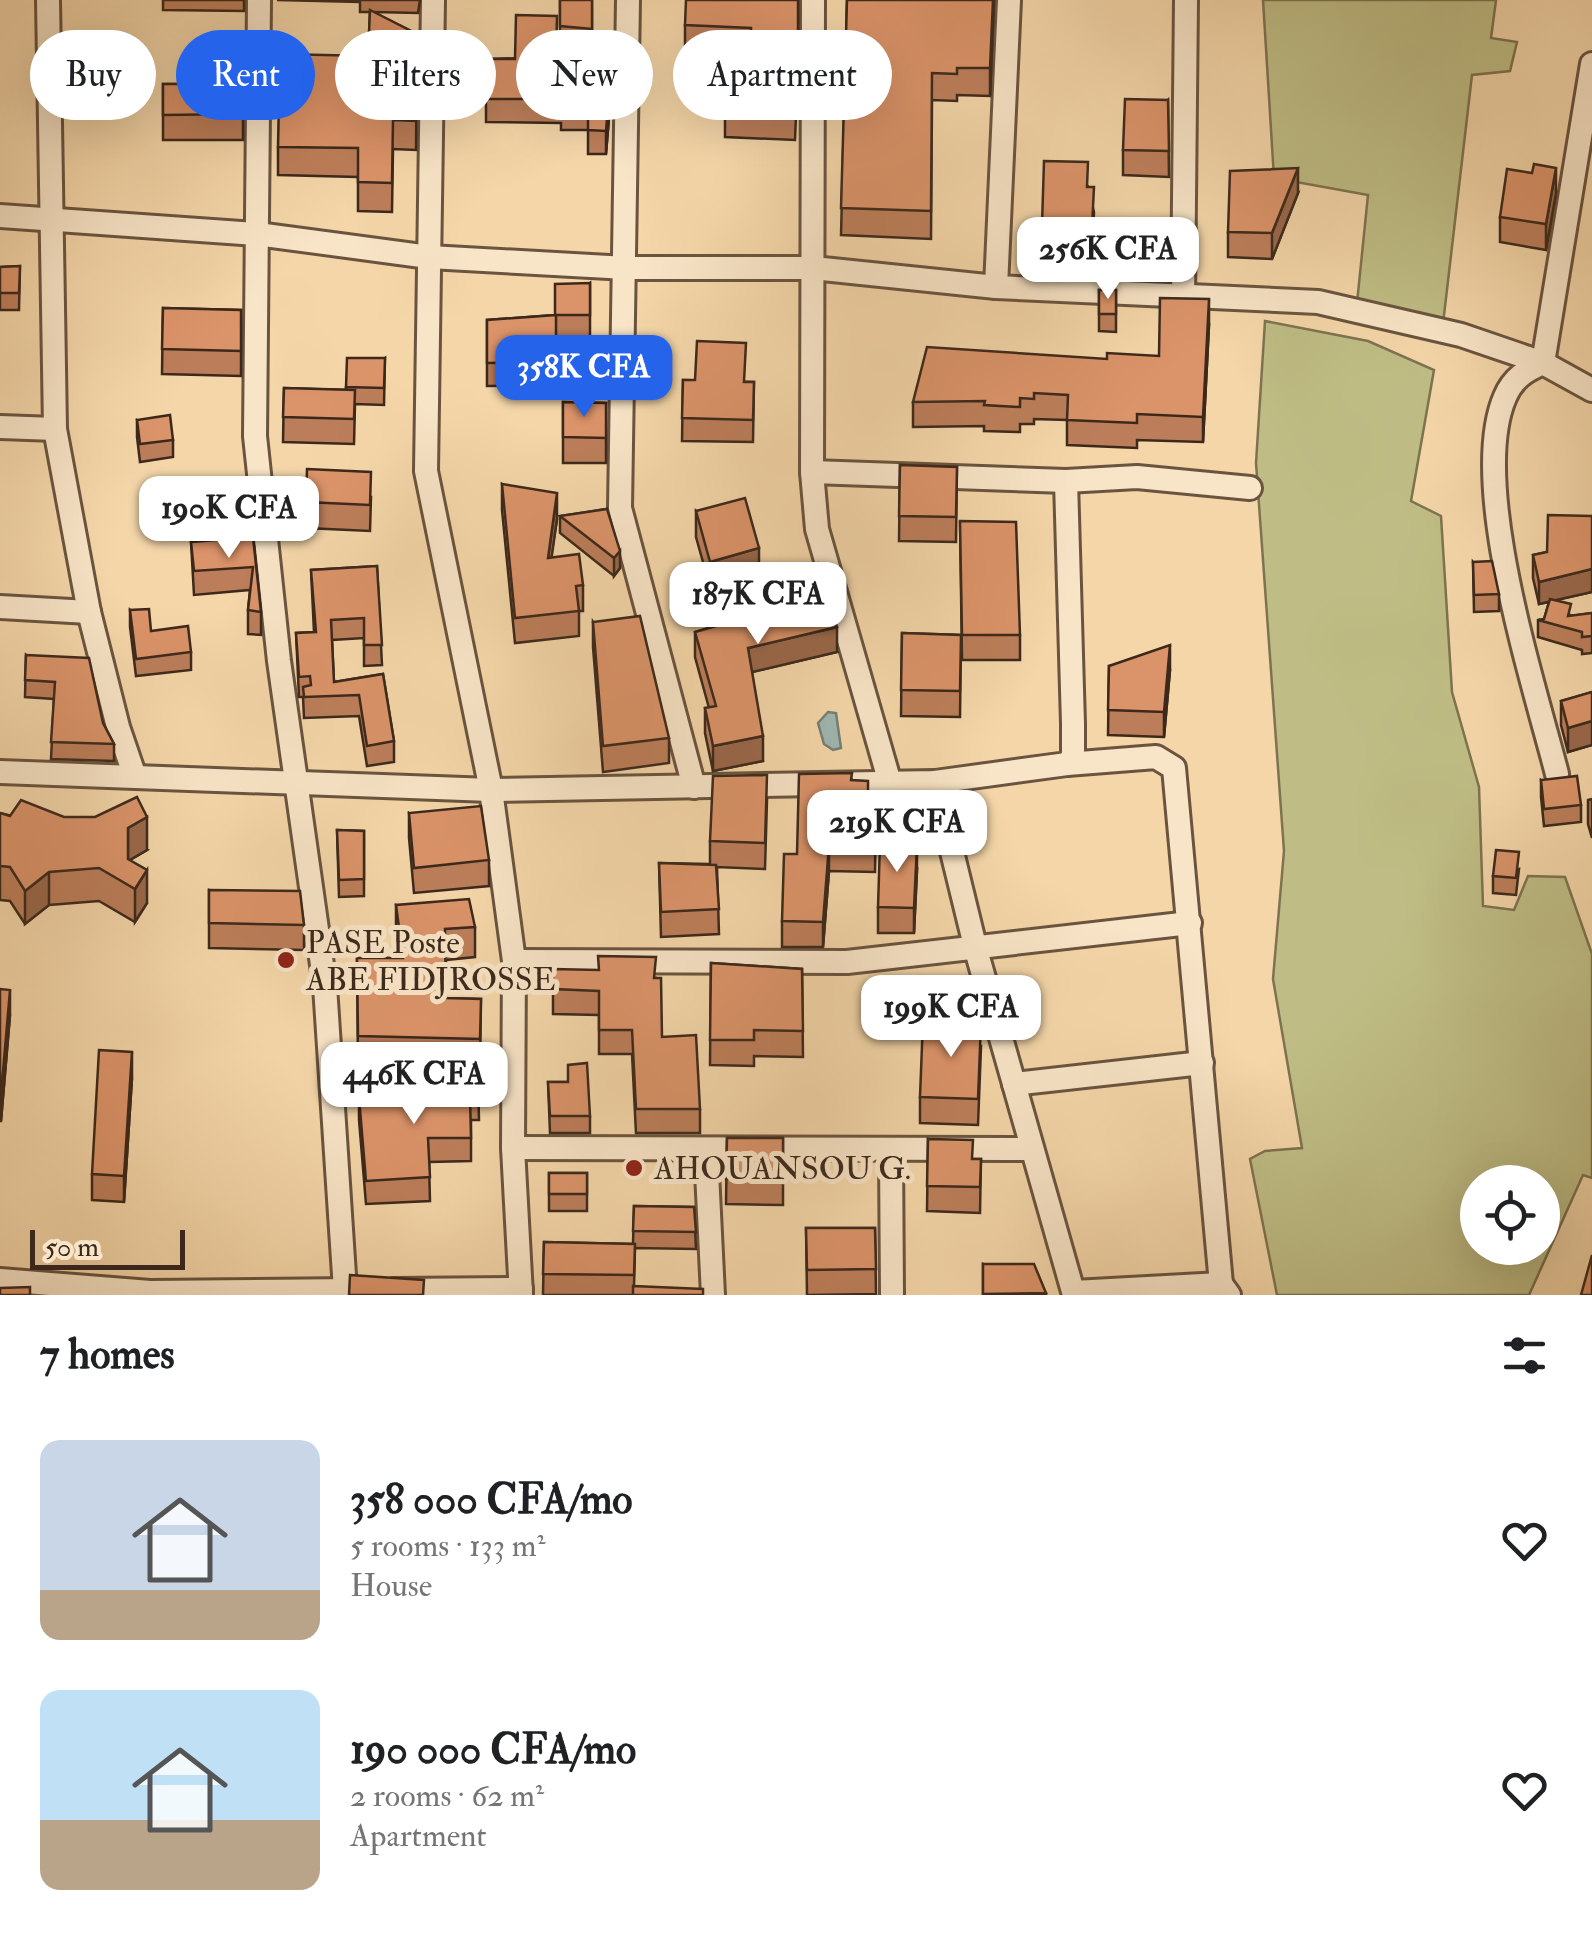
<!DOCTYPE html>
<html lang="en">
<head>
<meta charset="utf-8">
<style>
  body { margin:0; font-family:"IM FELL Double Pica",serif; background:#f2f2f2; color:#202124; height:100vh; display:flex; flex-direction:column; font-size:38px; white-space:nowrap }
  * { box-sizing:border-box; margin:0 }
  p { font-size:32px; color:#757577 }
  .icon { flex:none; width:55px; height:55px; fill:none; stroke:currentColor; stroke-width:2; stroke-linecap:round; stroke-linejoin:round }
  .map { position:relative; height:1295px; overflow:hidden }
  .panel { display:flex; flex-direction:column; background:#fff; flex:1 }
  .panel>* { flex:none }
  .banner { position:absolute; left:30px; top:30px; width:1000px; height:90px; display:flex; gap:20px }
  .fabs { position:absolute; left:1460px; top:1165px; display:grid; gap:20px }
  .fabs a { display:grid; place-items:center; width:100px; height:100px; border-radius:50%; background:#fff; box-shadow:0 10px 40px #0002; font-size:50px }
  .scale { position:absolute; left:30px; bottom:25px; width:155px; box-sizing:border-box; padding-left:10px; border:5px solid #3c291c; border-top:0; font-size:28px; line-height:35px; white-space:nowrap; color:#3c291c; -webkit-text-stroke:8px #f8e4c7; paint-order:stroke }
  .price { position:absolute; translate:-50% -85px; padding:0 22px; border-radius:20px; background:#fff; color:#222; font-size:32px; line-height:65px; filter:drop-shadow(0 2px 5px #0008) }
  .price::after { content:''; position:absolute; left:50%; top:60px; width:30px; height:22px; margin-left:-15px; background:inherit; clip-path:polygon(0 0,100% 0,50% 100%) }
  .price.current { background:#2563eb; color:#fff }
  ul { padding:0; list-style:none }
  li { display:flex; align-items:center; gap:30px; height:250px; padding:0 40px }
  li span { display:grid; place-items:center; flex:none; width:280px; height:200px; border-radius:20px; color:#555 }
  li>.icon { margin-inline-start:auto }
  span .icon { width:120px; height:120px; fill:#fffc; stroke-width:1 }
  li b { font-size:42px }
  h2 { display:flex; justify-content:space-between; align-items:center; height:120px; padding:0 40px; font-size:42px }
  .chip { padding:0 35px; border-radius:45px; background:#fff; box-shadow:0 10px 40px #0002; font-size:35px; line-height:90px }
  .chip.current { background:#2563eb; color:#fff }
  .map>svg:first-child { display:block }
  .green { fill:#bfbd85; stroke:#7e7350; stroke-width:2.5; fill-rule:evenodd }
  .water { fill:#9eb7b1; stroke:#777e75; stroke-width:2.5 }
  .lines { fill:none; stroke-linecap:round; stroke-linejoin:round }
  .minor-casing { stroke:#6a543f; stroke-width:28 }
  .minor { stroke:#f8e4c7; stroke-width:22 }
  .wall { fill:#bc7e5a; stroke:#3c291c; stroke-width:2.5 }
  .shaded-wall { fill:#99674a; stroke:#3c291c; stroke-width:2.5 }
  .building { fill:#db9369; stroke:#3c291c; stroke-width:2.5 }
  .poi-dot { fill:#8f2418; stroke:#f8e4c7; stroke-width:4 }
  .labels { text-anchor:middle; stroke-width:10; stroke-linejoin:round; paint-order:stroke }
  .poi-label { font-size:32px; fill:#3c291c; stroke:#f8e4c7; text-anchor:start }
</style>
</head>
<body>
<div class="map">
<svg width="1592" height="1295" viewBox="0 0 1592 1295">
  <rect width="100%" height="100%" fill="#f4d6a9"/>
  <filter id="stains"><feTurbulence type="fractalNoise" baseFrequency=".002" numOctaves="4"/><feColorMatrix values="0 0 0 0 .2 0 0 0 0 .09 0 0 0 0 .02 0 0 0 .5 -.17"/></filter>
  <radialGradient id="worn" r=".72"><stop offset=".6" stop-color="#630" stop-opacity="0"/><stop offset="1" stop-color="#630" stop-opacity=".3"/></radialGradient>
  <g class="green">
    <path d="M1263,0H1496L1491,38L1517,42L1510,71L1472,75L1443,324L1357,303L1368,195L1274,178Z"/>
    <path d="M1265,321L1368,341L1434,370L1411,501L1441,516L1452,692L1479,787L1483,906L1514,910L1528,876L1565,877L1592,954V1178L1583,1175L1529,1295H1277L1250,1159L1265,1151L1302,1148L1273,979L1284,851L1256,463ZM1478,1182H1542V1248H1478Z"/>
  </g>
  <path class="water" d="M828,712L836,713L841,748L833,750L824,744L818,723Z"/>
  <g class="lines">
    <g class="minor-casing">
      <g id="minor">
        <path d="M48,0L55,429L89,612L118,727L134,774"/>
        <path d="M259,0L255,436L279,661L325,986L345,1290"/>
        <path d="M433,0L426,471L491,790L514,961L513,1148L521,1295"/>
        <path d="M628,0L620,508L694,787"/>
        <path d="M813,0L812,472L817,529L890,783"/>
        <path d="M0,216L257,234L429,257L627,268H813L996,287L1318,302L1461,335L1543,363L1592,390"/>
        <path d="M996,287L1009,0"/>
        <path d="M1183,299L1186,0"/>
        <path d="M0,427L55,429"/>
        <path d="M812,472L1066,481L1137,477L1250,488"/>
        <path d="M0,607L89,612"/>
        <path d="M1067,764L1156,757L1174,768L1221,1284"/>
        <path d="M0,772L491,790L935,782L1067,764L1073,756V724L1066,481"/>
        <path d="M1557,774C1534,684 1468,482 1505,397C1513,378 1525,371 1543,363L1592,64"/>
        <path d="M935,782L976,950L1074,1295"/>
        <path d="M514,961L847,962L1190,923"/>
        <path d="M1014,1084L1202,1063"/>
        <path d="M513,1148L1030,1149"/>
        <path d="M891,1151L892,1295"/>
        <path d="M706,1152L713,1295"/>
        <path d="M0,1280L150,1292L357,1290"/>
        <path d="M394,1290L521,1289"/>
        <path d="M1074,1292L1221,1284L1229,1295"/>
      </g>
    </g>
    <use href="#minor" class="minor"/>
  </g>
  <g class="wall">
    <path d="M163,0H244V11L163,10Z"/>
    <path d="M277,0H420L418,13L373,12L417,34L416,150L393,149L392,212L358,211V177L278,175V147L368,56L370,12H360V2Z"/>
    <path d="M560,0H592V45L560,42Z"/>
    <path d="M798,0V61H751V53L685,50V25Z"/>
    <path d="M847,0H994L990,96L957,95V101L932,100L931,239L841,235Z"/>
    <path d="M557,57L612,81L606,154H588V130H561V123L486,122V59Z"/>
    <rect x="163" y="84" width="80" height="56"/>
    <path d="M797,91L795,140L725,137V112Z"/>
    <path d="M1168,100L1169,177L1123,175V150Z"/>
    <path d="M1088,187L1094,212L1092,252L1042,250V225Z"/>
    <path d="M1298,193L1272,259L1228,257V232Z"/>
    <path d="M1556,193L1546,250L1500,242V217Z"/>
    <path d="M20,266L19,310H0V267Z"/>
    <path d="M590,283V338H556V385L487,386V320L555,315Z"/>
    <path d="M1099,290H1116V332L1099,331Z"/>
    <path d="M163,308L241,310V376L162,374Z"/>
    <path d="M1209,325L1203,442L1137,440V448L1067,445V420L1034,419V424H1020V432L984,431V426L913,427V402L1159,356Z"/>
    <path d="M385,358L384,405L355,404L354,444L283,442L284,388L346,390V387Z"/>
    <path d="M683,380L754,382L753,442L682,441Z"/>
    <path d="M563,402L606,403V463H563Z"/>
    <path d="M137,420L173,440V457L140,462L137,437Z"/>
    <path d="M900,465L957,467L956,542L899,541Z"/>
    <path d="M502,484L557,519L551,557L583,585V611H579V636L515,643L502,510Z"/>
    <path d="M371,497L370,531L306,528V502Z"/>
    <path d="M607,509L620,568L614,576L560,533V516Z"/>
    <path d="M696,511L759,574L710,587L696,537Z"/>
    <path d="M1592,516V592L1556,600L1571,616L1592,613V653L1582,654V650L1538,637V620L1544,619L1549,602L1539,604L1533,578V555L1547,552Z"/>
    <path d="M960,521L1020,635V660H962Z"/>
    <path d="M253,537L261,612V635L248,634V610L250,590L194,595L191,542Z"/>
    <path d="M1473,562L1499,594V611L1474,612Z"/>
    <path d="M377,566L382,665L364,666V638L332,640L334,682L383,674L394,741V762L367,766L359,716L304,718L303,697H299L296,633L314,632L311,570Z"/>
    <path d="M744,590L837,652L752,672L763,761L713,771L705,733V708H709L695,657V632L745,617Z"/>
    <path d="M130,610L151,631L191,652V670L136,676L130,627Z"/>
    <path d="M593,622L669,738V763L603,772L593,647Z"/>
    <path d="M902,633L961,635L960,717L901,716Z"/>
    <path d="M26,655L103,723L114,744V761L51,759L54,699L25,697Z"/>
    <path d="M1109,666L1170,670L1164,737L1108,735Z"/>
    <path d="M1592,692V745L1568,752L1561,725V701Z"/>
    <path d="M852,780L868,812H876L875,872L829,871L823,947H782V921L797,854Z"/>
    <path d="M1541,780L1581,805V822L1544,826L1541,797Z"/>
    <path d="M1592,799V838L1588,824V800Z"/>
    <path d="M767,800L765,869L717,867L719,934L661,937L659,863L710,864V841Z"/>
    <path d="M0,813L147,850L130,860L147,903L135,922L99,901L49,905L25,924L10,901L0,900Z"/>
    <path d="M409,813L489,860V886L414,893L409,838Z"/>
    <path d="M337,830L364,831V896L339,897Z"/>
    <path d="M1519,869L1516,895L1493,893V876Z"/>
    <path d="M917,870L914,933H878V907Z"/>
    <path d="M209,890L304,925V950L209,948Z"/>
    <path d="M396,905L475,927V957L446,960V998L481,999L480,1070L358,1066L357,958H399L396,935Z"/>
    <path d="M711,963L802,969L803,1057L754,1056V1066L710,1065Z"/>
    <path d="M553,969L656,978L662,1037L700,1109V1133H636L632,1054H599V1015L553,1014Z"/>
    <path d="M0,989L10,1015L1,1121H0Z"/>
    <path d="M981,1047L978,1125L920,1123V1097Z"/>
    <path d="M478,1076L479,1120H471V1161L429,1162L430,1201L366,1204L359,1120V1097L432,1098Z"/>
    <path d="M132,1078L124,1202L92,1200V1174Z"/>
    <path d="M548,1082H568L590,1116V1133H550Z"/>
    <path d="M727,1138H783V1205L726,1204Z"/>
    <path d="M928,1139L973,1159H981L980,1213L927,1211Z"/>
    <rect x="549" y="1173" width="38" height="38"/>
    <path d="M634,1206L694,1207L696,1249L635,1248L634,1286L703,1295H543L544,1242L633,1244Z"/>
    <path d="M806,1228H875L876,1294L807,1295Z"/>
    <path d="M983,1264L1046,1293V1295H983Z"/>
  </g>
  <g class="shaded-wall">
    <path d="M993,0H994L990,96V68Z"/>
    <path d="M612,58V81L606,154V131Z"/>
    <path d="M1298,168V193L1272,259V233Z"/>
    <path d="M1556,168V193L1546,250V224Z"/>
    <path d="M1209,299V325L1203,442V417Z"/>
    <path d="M557,493V519L548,583V558Z"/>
    <path d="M759,548V574L710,587V562Z"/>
    <path d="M620,551V568L614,576V558Z"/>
    <path d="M1592,569V592L1539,604V582Z"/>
    <path d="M837,627V652L748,673V648Z"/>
    <path d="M1170,645V670L1164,737V712Z"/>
    <path d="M1592,721V745L1568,752V728Z"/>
    <path d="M763,736V761L713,771V746Z"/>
    <path d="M147,817V850L128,861V828Z"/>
    <path d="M917,844V870L914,933V908Z"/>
    <path d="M829,845V871L823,947V922Z"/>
    <path d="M147,870V903L135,922V889Z"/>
    <path d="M49,872V905L25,924V891Z"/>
    <path d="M10,990V1015L1,1121V1095Z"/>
    <path d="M132,1052V1078L124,1202V1176Z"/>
  </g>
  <g class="building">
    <path d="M560,0H592V29L560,26Z"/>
    <path d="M686,0H798V35L751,36V28L685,25Z"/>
    <path d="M847,0H993L990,68H957V74L932,73L931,211L841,208Z"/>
    <path d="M370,10L417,34L416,121L393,120L392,183L358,182V148L278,147L280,54L368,56Z"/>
    <path d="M516,15L557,16L556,57L612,58L606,131L588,130V107L561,106V99H486V59H515Z"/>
    <path d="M728,62L797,66L795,115L725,112Z"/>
    <path d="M163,84H243V114L163,115Z"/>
    <path d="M1125,99L1168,100L1169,151L1123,150Z"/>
    <path d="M1044,161L1088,162L1087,187H1094L1092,227L1042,225Z"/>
    <path d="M1534,164L1556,168L1546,224L1500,217L1507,169L1532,173Z"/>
    <path d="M1298,168L1272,233L1228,232L1230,171Z"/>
    <path d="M20,266L19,293H0V267Z"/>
    <path d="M590,283V315H556V362L487,363V320L555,315V284Z"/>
    <rect x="1099" y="290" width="17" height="24"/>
    <path d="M1160,298L1209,299L1203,417L1137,414V423L1067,420L1068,395L1034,393V399L1020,398V407L984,405L985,401L913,402L927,347L1107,359V353L1159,356Z"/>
    <path d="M163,308L241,310V351L162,349Z"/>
    <path d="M697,341L746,343L744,382H754L753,420L682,418L683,380H695Z"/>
    <path d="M347,358H385L384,388L346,387Z"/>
    <path d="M284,388L355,390L354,419L283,417Z"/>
    <path d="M563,402L606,403V438L563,437Z"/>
    <path d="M170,415L173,440L140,444L137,420Z"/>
    <path d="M900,465L957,467L956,517L899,516Z"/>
    <path d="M307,469L371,472L370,505L306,502Z"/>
    <path d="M502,484L557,493L548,558L579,554L583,585L576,586L579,611L515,618Z"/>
    <path d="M745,498L759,548L710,562L696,511Z"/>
    <path d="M607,509L620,551L614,558L560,516Z"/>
    <path d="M1548,515L1592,516V569L1539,582L1533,555L1547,552Z"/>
    <path d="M960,521L1016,522L1020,635H962Z"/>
    <path d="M253,537L261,612L248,610L253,567L194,571L191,542Z"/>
    <path d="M1492,561L1499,594L1474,595L1473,562Z"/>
    <path d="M818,563L837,627L748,648L763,736L713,746L705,708L716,706L695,632L752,616L744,590L772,582L773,577Z"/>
    <path d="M377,566L382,645H364V618L331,620L334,682L383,674L394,741L367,746L359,695L304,697L303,687L311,685L310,676L299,677L296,633L316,632L311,570Z"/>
    <path d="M1550,599L1571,604L1568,616L1592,613V636L1582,637V632L1538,620L1544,619Z"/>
    <path d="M149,609L151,631L188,626L191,652L136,659L130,610Z"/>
    <path d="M640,616L669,738L603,746L593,622Z"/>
    <path d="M902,633L961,635L960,691L901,690Z"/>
    <path d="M1170,645L1164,712L1108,710L1109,666Z"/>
    <path d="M26,655L89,658L103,723L114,744L51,742L55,682L25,680Z"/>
    <path d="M1592,692V721L1568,728L1561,701Z"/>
    <path d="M852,773L851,780L868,781V812H876L875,846L829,845L823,922L782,921L784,854H797L799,774Z"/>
    <path d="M767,775L765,843L710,841L713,776Z"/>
    <path d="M1577,776L1581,805L1544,809L1541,780Z"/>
    <path d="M137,797L147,817L128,828V859L147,870L135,889L99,868L49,872L25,891L10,867L0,866V813L10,816L21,800L64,817H95Z"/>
    <path d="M481,806L489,860L414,868L409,813Z"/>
    <path d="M337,830L364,831V879L339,880Z"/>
    <path d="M880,843L917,844L914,908L878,907Z"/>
    <path d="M1496,850L1519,852L1516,878L1493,876Z"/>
    <path d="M659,863L716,865L719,909L661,912Z"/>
    <path d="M209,890L300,891L304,925L209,923Z"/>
    <path d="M469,899L475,927L445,929L446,998L481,999L480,1039L358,1036L357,958H403L396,905Z"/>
    <path d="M598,956L656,957L654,978H661L662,1037L696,1035L700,1109H636L632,1030H599V991L553,989V969L599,970Z"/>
    <path d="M711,963L802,969L803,1031L754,1030V1040H710Z"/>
    <path d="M0,989L10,990L1,1095H0Z"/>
    <path d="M923,1020L981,1022L978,1099L920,1097Z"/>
    <path d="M99,1050L132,1052L124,1176L92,1174Z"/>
    <path d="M587,1063L590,1116H550L548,1082H568V1065Z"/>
    <path d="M478,1076L479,1097H470L471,1138H428L430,1177L366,1181L359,1097L432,1098V1077Z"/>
    <path d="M727,1138H783V1179H726Z"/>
    <path d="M928,1139L973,1140L972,1159H981L980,1187L927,1186Z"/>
    <rect x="549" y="1173" width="38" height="21"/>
    <path d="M634,1206L694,1207L696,1232L633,1231Z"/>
    <path d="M806,1228H875L876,1269L807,1270Z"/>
    <path d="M544,1242L635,1244L634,1275L543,1274Z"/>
    <path d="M1592,1255V1295H1581Z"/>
    <path d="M983,1264H1034L1046,1293L983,1294Z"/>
    <path d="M350,1275L424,1280L423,1295H349Z"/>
    <path d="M633,1286L703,1289V1295H633Z"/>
    <path d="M30,1287V1295H0V1288Z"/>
  </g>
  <g class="poi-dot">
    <circle cx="286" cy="960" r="10"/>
    <circle cx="634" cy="1168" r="10"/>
  </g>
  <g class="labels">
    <g class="poi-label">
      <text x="306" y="953">PASE Poste<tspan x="306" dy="37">ABE FIDJROSSE</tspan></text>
      <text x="654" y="1179">AHOUANSOU G.</text>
    </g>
  </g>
  <rect width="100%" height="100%" filter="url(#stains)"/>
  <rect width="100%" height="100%" fill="url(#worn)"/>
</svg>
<div class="fabs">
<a><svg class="icon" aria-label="locate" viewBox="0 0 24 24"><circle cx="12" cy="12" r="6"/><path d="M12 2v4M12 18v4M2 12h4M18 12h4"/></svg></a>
</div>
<div class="scale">50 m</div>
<b class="price" style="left:1108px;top:302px">256K CFA</b>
<b class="price current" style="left:584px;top:420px">358K CFA</b>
<b class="price" style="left:229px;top:561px">190K CFA</b>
<b class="price" style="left:758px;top:647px">187K CFA</b>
<b class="price" style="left:897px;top:875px">219K CFA</b>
<b class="price" style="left:951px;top:1060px">199K CFA</b>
<b class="price" style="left:414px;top:1127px">446K CFA</b>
<div class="banner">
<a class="chip">Buy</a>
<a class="chip current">Rent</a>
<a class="chip">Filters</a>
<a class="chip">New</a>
<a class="chip">Apartment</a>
</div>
</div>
<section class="panel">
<h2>7 homes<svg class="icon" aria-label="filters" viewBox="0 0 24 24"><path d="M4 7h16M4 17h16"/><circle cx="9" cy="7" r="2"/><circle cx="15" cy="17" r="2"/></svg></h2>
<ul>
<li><span style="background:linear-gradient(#c9d6e8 75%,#b9a48a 0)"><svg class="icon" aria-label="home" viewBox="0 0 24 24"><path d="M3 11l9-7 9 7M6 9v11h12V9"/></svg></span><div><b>358 000 CFA/mo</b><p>5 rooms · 133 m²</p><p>House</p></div><svg class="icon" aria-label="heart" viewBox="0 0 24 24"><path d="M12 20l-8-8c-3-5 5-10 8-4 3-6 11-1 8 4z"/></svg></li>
<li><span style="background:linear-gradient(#bfe0f5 65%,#b9a48a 0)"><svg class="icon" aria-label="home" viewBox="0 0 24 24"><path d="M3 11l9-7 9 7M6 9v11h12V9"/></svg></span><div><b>190 000 CFA/mo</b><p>2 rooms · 62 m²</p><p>Apartment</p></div><svg class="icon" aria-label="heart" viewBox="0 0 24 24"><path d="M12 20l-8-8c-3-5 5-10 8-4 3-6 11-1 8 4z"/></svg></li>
</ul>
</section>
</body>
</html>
